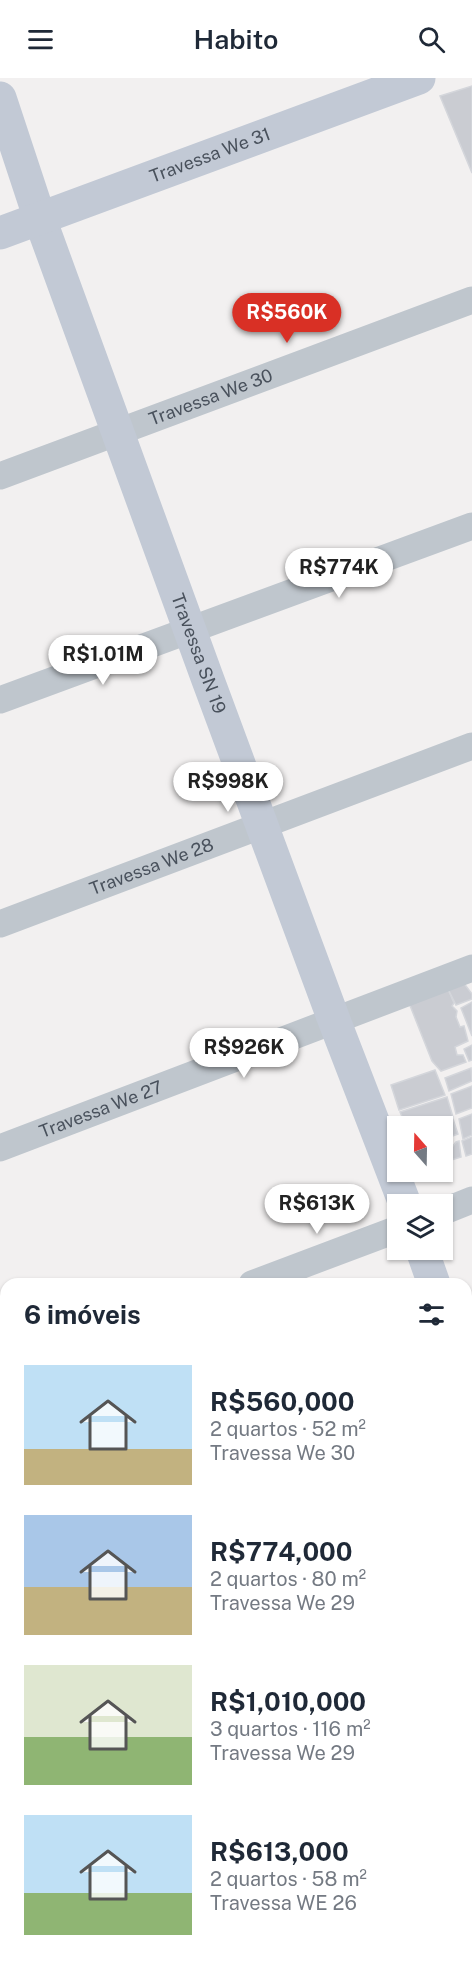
<!DOCTYPE html>
<html lang="pt">
<head>
<meta charset="utf-8">
<style>
  body { margin:0; font-family:"Public Sans",sans-serif; background:#f2f2f3; color:#1f2937; height:100vh; display:flex; flex-direction:column; font-size:22px; white-space:nowrap }
  * { box-sizing:border-box; margin:0 }
  p { font-size:20px; color:#747a83 }
  .icon { flex:none; width:33px; height:33px; fill:none; stroke:currentColor; stroke-width:2; stroke-linecap:round; stroke-linejoin:round }
  .map { position:relative; flex:1; overflow:hidden }
  .drawer { position:absolute; left:0px; top:1200px; width:472px; height:684px; display:flex; flex-direction:column; background:#fff; border-radius:18px 18px 0 0; box-shadow:0 2px 4px #0004 }
  .drawer>* { flex:none }
  .needle { width:39px; rotate:340deg }
  .buttons { position:absolute; left:387px; top:1038px; display:grid; gap:12px }
  .buttons a { display:grid; place-items:center; width:66px; height:66px; border-radius:0px; background:#fff; box-shadow:0 2px 4px #0004; font-size:30px }
  .price { position:absolute; translate:-50% -51px; padding:0 14px; border-radius:21px; background:#fff; color:#222; font-size:20px; line-height:39px; filter:drop-shadow(0 2px 3px #0008) }
  .price::after { content:''; position:absolute; left:50%; top:36px; width:18px; height:14px; margin-left:-9px; background:inherit; clip-path:polygon(0 0,100% 0,50% 100%) }
  .price.current { background:#d93025; color:#fff }
  ul { padding:0; list-style:none }
  li { display:flex; align-items:center; gap:18px; height:150px; padding:0 24px }
  li span { display:grid; place-items:center; flex:none; width:168px; height:120px; border-radius:0px; color:#555 }
  li>.icon { margin-inline-start:auto }
  span .icon { width:72px; height:72px; fill:#fffc; stroke-width:1 }
  li b { font-size:26px }
  h2 { display:flex; justify-content:space-between; align-items:center; height:72px; padding:0 24px; font-size:26px }
  header { display:flex; justify-content:space-between; align-items:center; height:78px; padding:0 24px; background:#fff; font-size:27px; font-weight:600 }
  .map>svg:first-child { display:block }
  .building { fill:#caccd2; stroke:#d4d6db; stroke-width:1.5 }
  .lines { fill:none; stroke-linecap:round; stroke-linejoin:round }
  .street { stroke:#bfc6cd; stroke-width:27 }
  .secondary { stroke:#c2c9d5; stroke-width:33 }
  .labels { text-anchor:middle; stroke-width:4.5; stroke-linejoin:round; paint-order:stroke }
  .street-label { font-size:18px; fill:#49515c; stroke:#fff }
</style>
</head>
<body>
<header><svg class="icon" aria-label="menu" viewBox="0 0 24 24"><path d="M4 6h16M4 12h16M4 18h16"/></svg>Habito<svg class="icon" aria-label="search" viewBox="0 0 24 24"><circle cx="10" cy="10" r="6"/><path d="M15 15l6 6"/></svg></header>
<div class="map">
<svg width="472" height="1884" viewBox="0 0 472 1884">
  <rect width="100%" height="100%" fill="#f2f0f0"/>
  <g class="building">
    <path d="M472,8V95L440,18Z"/>
    <path d="M463,904L472,916V921L456,927L447,909Z"/>
    <path d="M447,909L454,925L452,928L457,933L456,939L460,949L464,948L468,963L455,969L457,977H463L466,984L441,993L432,983L409,925Z"/>
    <path d="M472,924V958L461,930Z"/>
    <path d="M472,967V982L469,983L464,971Z"/>
    <path d="M471,990L472,1003L449,1013L445,1000Z"/>
    <path d="M435,992L445,1017L399,1032L391,1007Z"/>
    <path d="M472,1008V1030L456,1036L451,1016Z"/>
    <path d="M447,1019L453,1039L424,1048H406L400,1034Z"/>
    <path d="M472,1036V1057L463,1061L459,1041Z"/>
    <path d="M453,1041L458,1056L442,1062V1048H431Z"/>
    <path d="M472,1059V1076L466,1078L462,1063Z"/>
    <path d="M459,1063L461,1079L442,1085V1075L449,1073L456,1064Z"/>
  </g>
  <g class="lines">
    <g class="street">
      <path id="s1" d="M0,398L472,222"/>
      <path d="M0,622L472,448"/>
      <path id="s2" d="M0,846L472,668"/>
      <path id="s3" d="M0,1070L472,890"/>
      <path d="M442,1134L472,1122"/>
      <path d="M252,1206L398,1151"/>
      <path d="M0,1301L6,1299"/>
      <path d="M466,1350L472,1348"/>
      <path d="M0,1528L6,1526"/>
      <path d="M466,1571L472,1569"/>
      <path d="M0,1730L6,1728"/>
      <path d="M466,1789L472,1787"/>
      <path d="M202,1884L219,1878"/>
    </g>
    <g class="secondary">
      <path id="s4" d="M0,20L40,141L208,602L334,942L405,1126"/>
      <path id="s5" d="M0,155L419,0"/>
      <path d="M422,1172L434,1206"/>
      <path d="M466,1295L472,1311"/>
      <path d="M453,1884L459,1878"/>
    </g>
  </g>
  <g class="labels">
    <g class="street-label">
      <text dy="6" stroke="none"><textPath href="#s5" startOffset="224">Travessa We 31</textPath></text>
      <text dy="6" stroke="none"><textPath href="#s1" startOffset="225">Travessa We 30</textPath></text>
      <text dy="6" stroke="none"><textPath href="#s4" startOffset="590">Travessa SN 19</textPath></text>
      <text dy="6" stroke="none"><textPath href="#s2" startOffset="162">Travessa We 28</textPath></text>
      <text dy="6" stroke="none"><textPath href="#s3" startOffset="108">Travessa We 27</textPath></text>
    </g>
  </g>
</svg>
<div class="buttons">
<a><svg class="needle" viewBox="-14 -14 28 28"><path d="M0-13l5 13h-10z" fill="#e53935"/><path d="M0 13l5-13h-10z" fill="#747a83"/></svg></a>
<a><svg class="icon" aria-label="layers" viewBox="0 0 24 24"><path d="M12 4l9 5-9 5-9-5zM3 14l9 5 9-5"/></svg></a>
</div>
<b class="price current" style="left:287px;top:266px">R$560K</b>
<b class="price" style="left:339px;top:521px">R$774K</b>
<b class="price" style="left:103px;top:608px">R$1.01M</b>
<b class="price" style="left:228px;top:735px">R$998K</b>
<b class="price" style="left:244px;top:1001px">R$926K</b>
<b class="price" style="left:317px;top:1157px">R$613K</b>
<section class="drawer">
<h2>6 imóveis<svg class="icon" aria-label="filters" viewBox="0 0 24 24"><path d="M4 7h16M4 17h16"/><circle cx="9" cy="7" r="2"/><circle cx="15" cy="17" r="2"/></svg></h2>
<ul>
<li><span style="background:linear-gradient(#bfe0f5 70%,#c2b280 0)"><svg class="icon" aria-label="home" viewBox="0 0 24 24"><path d="M3 11l9-7 9 7M6 9v11h12V9"/></svg></span><div><b>R$560,000</b><p>2 quartos · 52 m²</p><p>Travessa We 30</p></div></li>
<li><span style="background:linear-gradient(#a9c7e8 60%,#c2b280 0)"><svg class="icon" aria-label="home" viewBox="0 0 24 24"><path d="M3 11l9-7 9 7M6 9v11h12V9"/></svg></span><div><b>R$774,000</b><p>2 quartos · 80 m²</p><p>Travessa We 29</p></div></li>
<li><span style="background:linear-gradient(#dfe7d0 60%,#8fb573 0)"><svg class="icon" aria-label="home" viewBox="0 0 24 24"><path d="M3 11l9-7 9 7M6 9v11h12V9"/></svg></span><div><b>R$1,010,000</b><p>3 quartos · 116 m²</p><p>Travessa We 29</p></div></li>
<li><span style="background:linear-gradient(#bfe0f5 65%,#8fb573 0)"><svg class="icon" aria-label="home" viewBox="0 0 24 24"><path d="M3 11l9-7 9 7M6 9v11h12V9"/></svg></span><div><b>R$613,000</b><p>2 quartos · 58 m²</p><p>Travessa WE 26</p></div></li>
</ul>
</section>
</div>
</body>
</html>
